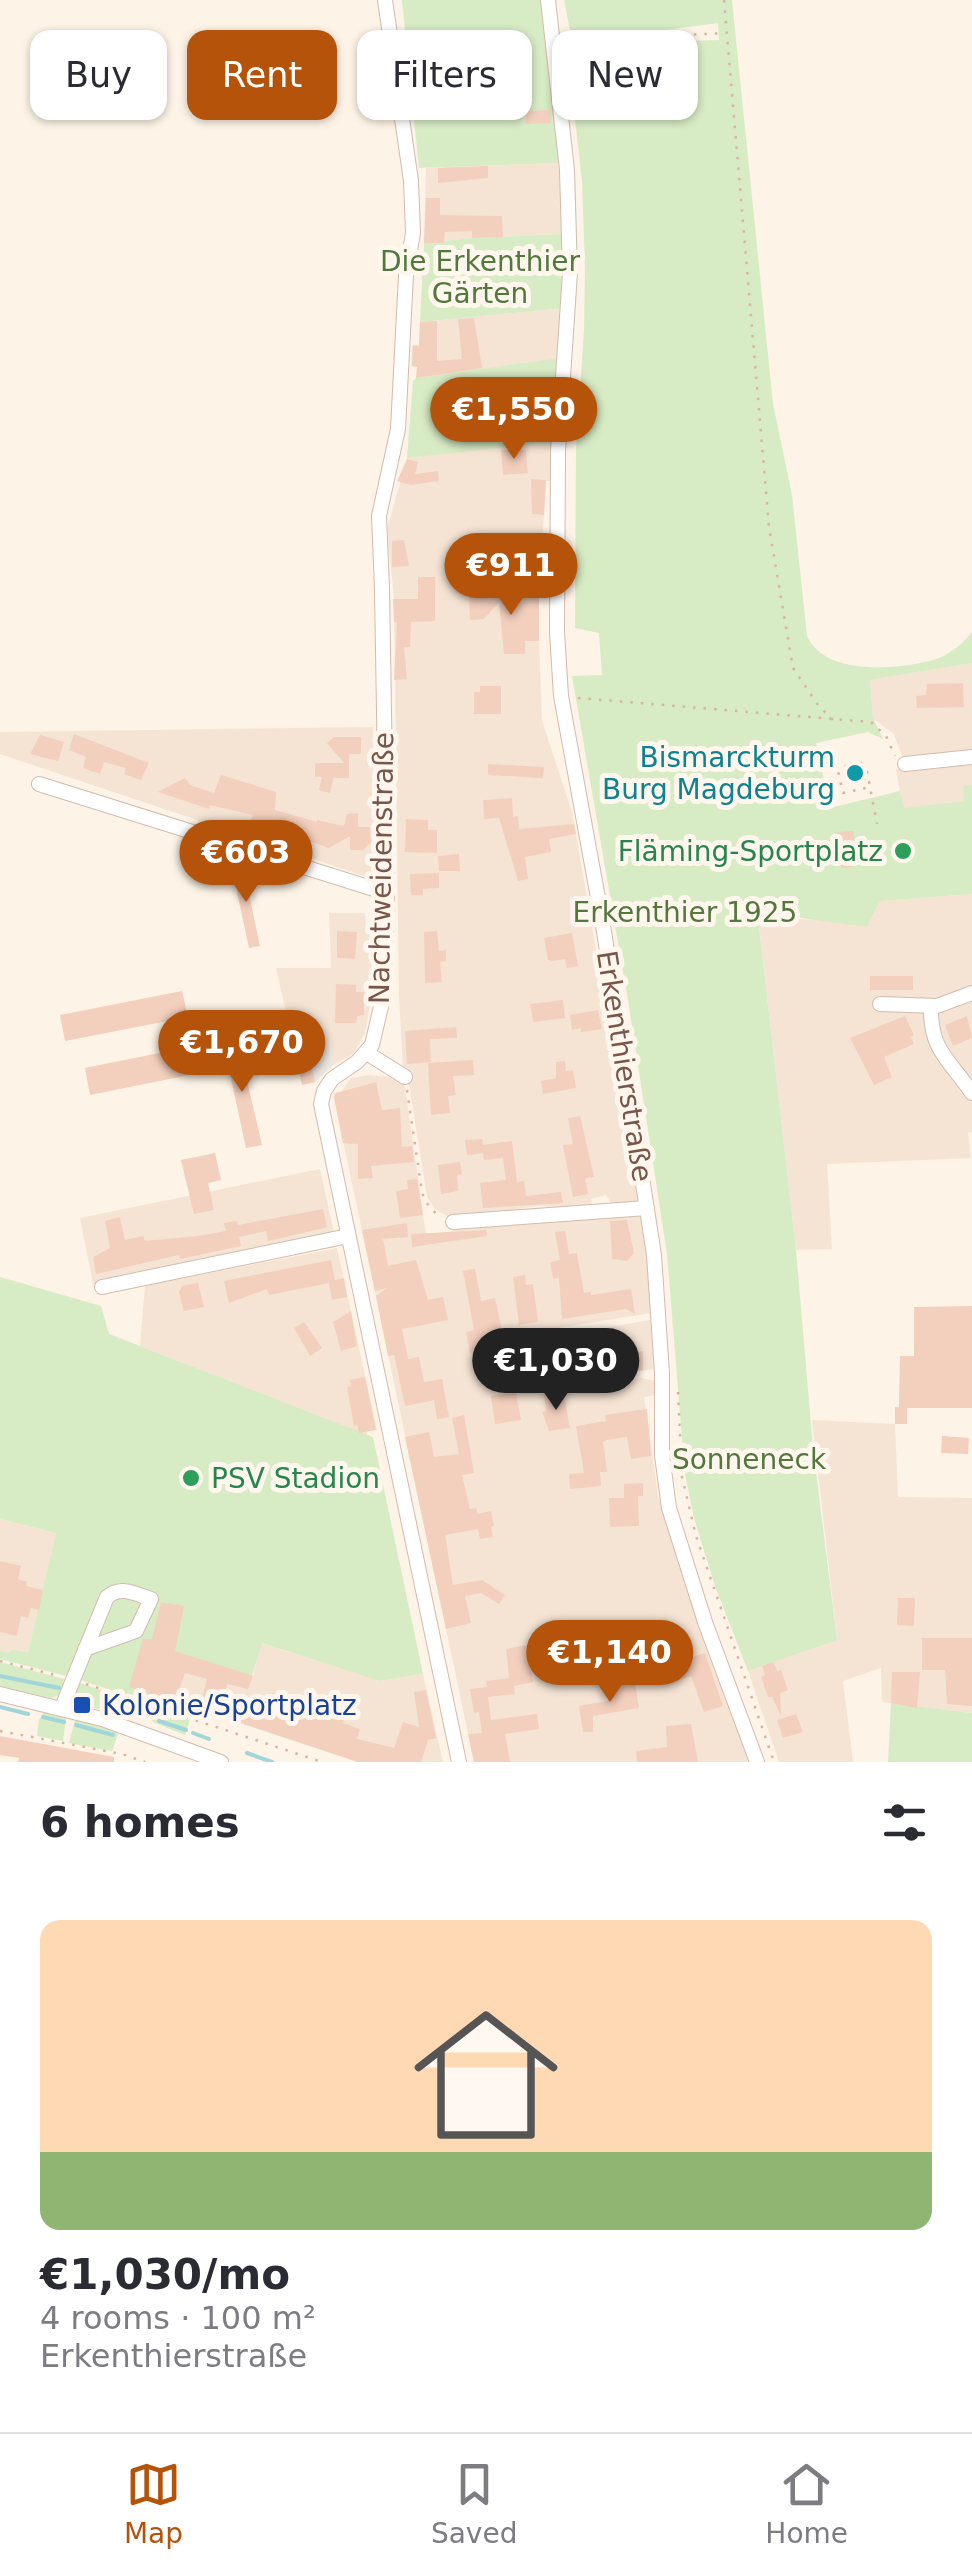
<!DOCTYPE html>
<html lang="en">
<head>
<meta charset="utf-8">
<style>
  body { margin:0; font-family:"DejaVu Sans",sans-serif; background:#f7f7f7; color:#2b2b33; height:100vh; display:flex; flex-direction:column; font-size:38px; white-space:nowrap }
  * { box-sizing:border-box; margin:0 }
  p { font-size:32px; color:#7c7c81 }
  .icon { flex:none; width:55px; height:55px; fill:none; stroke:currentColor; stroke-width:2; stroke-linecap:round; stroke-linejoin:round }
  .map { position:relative; height:1762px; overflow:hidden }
  .panel { display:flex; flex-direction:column; background:#fff; flex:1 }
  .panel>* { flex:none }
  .guide { position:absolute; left:30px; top:30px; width:912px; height:90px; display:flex; gap:20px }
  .price { position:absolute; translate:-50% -85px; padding:0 22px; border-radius:35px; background:#b45309; color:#fff; font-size:32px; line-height:65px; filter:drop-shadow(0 2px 5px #0008) }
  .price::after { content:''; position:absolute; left:50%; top:60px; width:30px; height:22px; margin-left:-15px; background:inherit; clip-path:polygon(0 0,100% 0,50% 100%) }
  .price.selected { background:#222; color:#fff }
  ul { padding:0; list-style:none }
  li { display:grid; align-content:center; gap:20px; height:530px; padding:0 40px }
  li+li { border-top:2px solid #e1e1e2 }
  li span { display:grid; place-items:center; height:310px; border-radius:20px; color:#555 }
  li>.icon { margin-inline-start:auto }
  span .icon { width:180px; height:180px; fill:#fffc; stroke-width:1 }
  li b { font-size:42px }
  h2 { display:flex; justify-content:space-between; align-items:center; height:120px; padding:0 40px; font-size:42px }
  .tag { padding:0 35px; border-radius:20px; background:#fff; box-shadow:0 2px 8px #0004; font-size:35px; line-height:90px }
  .tag.selected { background:#b45309; color:#fff }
  .dock { display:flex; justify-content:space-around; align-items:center; height:140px; border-top:2px solid #e1e1e2; background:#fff; font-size:28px; color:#7c7c81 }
  .dock a { display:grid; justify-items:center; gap:5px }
  .dock .selected { color:#b45309 }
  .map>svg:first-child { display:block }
  .residential { fill:#f5e4d4 }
  .industrial { fill:#ede5e0 }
  .green { fill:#d7ebc4 }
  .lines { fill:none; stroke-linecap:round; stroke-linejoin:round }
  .stream { stroke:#a0d5da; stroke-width:4 }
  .building { fill:#f3cfbd; fill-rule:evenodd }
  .minor-casing { stroke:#d2bbae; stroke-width:16 }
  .path { stroke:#d9b2a0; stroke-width:2.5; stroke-dasharray:2.5 8; stroke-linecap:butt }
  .minor { stroke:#fff; stroke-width:14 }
  .culture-dot { fill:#0f9aa8; stroke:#fff7ed; stroke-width:4 }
  .leisure-dot { fill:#2e9e5b; stroke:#fff7ed; stroke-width:4 }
  .transit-dot { fill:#1a4fb4; stroke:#fff7ed; stroke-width:4 }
  .labels { text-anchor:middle; stroke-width:10; stroke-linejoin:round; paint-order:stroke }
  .park-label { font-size:28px; fill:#53783e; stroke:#fff7ed }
  .culture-label { font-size:28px; fill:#0d838f; stroke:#fff7ed; text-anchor:end }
  .leisure-label { font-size:28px; fill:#27864d; stroke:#fff7ed; text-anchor:end }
  .street-label { font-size:28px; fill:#78574a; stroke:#fff7ed }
  .transit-label { font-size:28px; fill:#164399; stroke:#fff7ed; text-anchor:start }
</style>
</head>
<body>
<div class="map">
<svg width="972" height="1762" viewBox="0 0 972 1762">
  <rect width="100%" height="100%" fill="#fdf3e6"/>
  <g class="residential">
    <path d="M560,163L563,234L472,238L424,243L426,168Z"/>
    <path d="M564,308L561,359L416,378L417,367L411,366L412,345H419L420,322Z"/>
    <path d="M544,441L553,442L550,481H546L538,615L542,721L572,812L639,1197L634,1205L613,1206L606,1195L591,1199L593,1208L537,1206L461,1218L447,1216L435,1209L427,1197L407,1071L403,1070L399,996L394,598L387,530L407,458Z"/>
    <path d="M972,663V751L923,755L904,761L894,734L873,719L870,680Z"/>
    <path d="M373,727L377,876L373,879L0,754V732Z"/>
    <path d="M972,762V785L963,787L965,801L903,809L896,769Z"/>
    <path d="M972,894V1132L968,1133L971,1158L827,1164L832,1249L796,1250L758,917L842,921L867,927L880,901Z"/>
    <path d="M329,913H365L366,928H378L377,966L365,1033L353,1054L333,1065L326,1029L291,1034L276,968H331Z"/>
    <path d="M369,1075L397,1078L405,1087L426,1235L453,1231V1226L635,1213L643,1217L651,1313L539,1331L541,1339L650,1320L654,1369L536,1387L539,1394L641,1378L655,1381L656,1395L644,1397L658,1495L708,1652L750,1762H474L333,1093L341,1092L351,1078Z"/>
    <path d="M320,1169L334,1233L93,1284L80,1218Z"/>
    <path d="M337,1248L377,1430L367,1429V1435L140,1346L145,1286Z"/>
    <path d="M812,1420L895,1424L898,1497L972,1498V1713L882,1702L881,1668L843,1681L853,1762H779L748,1671L837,1639Z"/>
    <path d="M0,1519L56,1533L28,1654L12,1649L10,1653L0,1651Z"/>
    <path d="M261,1643L379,1681L423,1674L443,1762H358L166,1699L178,1671L253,1676Z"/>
  </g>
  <path class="industrial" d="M326,1028L333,1065L315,1082L302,1085L291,1034Z"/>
  <g class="green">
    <path d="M402,0H542L560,163L419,168Z"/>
    <path d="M564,0H732L773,404L792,495L807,636C825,676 897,670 933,660C949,655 962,645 972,632V663L870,680L873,718L883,739L868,732L816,743L830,808L900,791L904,808L964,801L963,786L972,785V894L880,901L867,927L801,918H758L796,1250L813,1448L837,1640L748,1671L715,1586L694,1518L685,1474L667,1254L628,1000L572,676L602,675L599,633L575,628L576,448L584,330L585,268L582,181L567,49L576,45L719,40L718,23L658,31L571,35Z"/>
    <path d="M563,234L564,308L420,322L424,243L472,238Z"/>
    <path d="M553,359H561L553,442L407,458L413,381L416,378Z"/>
    <path d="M0,1277L101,1306L109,1334L373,1437L423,1674L379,1681L262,1643L248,1689L178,1671L166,1699L193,1708L190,1717L78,1679L0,1659V1651L10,1653L12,1649L28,1653L56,1533L0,1519Z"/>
    <path d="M0,1662L68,1680L60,1695L51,1698L0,1686Z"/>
    <path d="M77,1682L190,1720L185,1735L153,1722L145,1708L135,1704L104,1711L77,1702L73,1703Z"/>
    <path d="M891,1703L972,1713V1762H888Z"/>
    <path d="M44,1712L66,1718L63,1741L37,1736L39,1720Z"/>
    <path d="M75,1720L115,1731L118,1734L112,1751L69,1743Z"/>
  </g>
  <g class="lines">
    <g class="stream">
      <path d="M0,1676L59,1688"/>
      <path d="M0,1707L28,1714"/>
      <path d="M43,1717L64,1722"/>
      <path d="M159,1721L186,1730"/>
      <path d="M76,1725L113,1735"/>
      <path d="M193,1733L209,1739"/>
      <path d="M247,1753L272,1762"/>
    </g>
  </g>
  <g class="building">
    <path d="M550,110L551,123L526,124V111Z"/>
    <path d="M488,166V178L438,183V168Z"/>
    <path d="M426,198H440V215L502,216L503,237L472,238V231L445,232L444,243H424Z"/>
    <path d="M474,318L482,368L416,378L417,367L412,366L413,346H419L420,322L437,321V361L462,359L458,319Z"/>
    <path d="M455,407L458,426L443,428L442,422L433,423L432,410Z"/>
    <path d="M501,450H526L528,473L503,475Z"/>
    <path d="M407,459L418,462L415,474L438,471L439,481L411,485L397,481Z"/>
    <path d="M531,479L546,480L544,515L532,514Z"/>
    <path d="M404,540L409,566L392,567V541Z"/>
    <path d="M512,545H538V560L512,561Z"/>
    <path d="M418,577H435V621L411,622L410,647H404L407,679L394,680L397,622H394L393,599H418Z"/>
    <path d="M539,593V641H525V654H504L499,602L484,619L470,620L469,596Z"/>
    <path d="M963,683L964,707L917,708L916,696L926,695L927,684Z"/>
    <path d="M480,686H501V714H474V692H480Z"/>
    <path d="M74,734L149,763L141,780L124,774L126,768L104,762L100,774L83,768L86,757L69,750Z"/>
    <path d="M40,735L64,742L58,761L30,754Z"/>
    <path d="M334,737H361V754H349V778H333L330,793L319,790L322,777H315V763H344L327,743Z"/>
    <path d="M862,761L866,780L848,784L844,765Z"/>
    <path d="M488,764L544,767L543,778L488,775Z"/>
    <path d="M221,775L276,792L275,810L317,822V820L344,826L347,814L358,813V827H370L371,842L363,850H350V836L329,848L251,820L253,815L210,805L209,809L158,792L185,778L190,785L214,793Z"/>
    <path d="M512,798L513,817L518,816L519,829L574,824L576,834L549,839L551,852L525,857L528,879L518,881L499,818L484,819L483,800Z"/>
    <path d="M406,819L428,820V830H437V853L405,852Z"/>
    <path d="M853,831L857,866L841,868L837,832Z"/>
    <path d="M459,854L460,871H439L438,856Z"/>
    <path d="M242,862L260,946L249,948L231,864Z"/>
    <path d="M439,873V888L423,889V895H411L410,874Z"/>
    <path d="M337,931L357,932L355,959L337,958Z"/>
    <path d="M437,931L439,951L446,950V961L440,962L442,982L425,983L424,932Z"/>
    <path d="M572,933L578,966L567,968L565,959L548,962L551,960H548L544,938Z"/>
    <rect x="870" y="976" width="43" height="14"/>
    <path d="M336,984L356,985V992H364V1015L357,1016L356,1023H335Z"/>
    <path d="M182,991L188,1017L65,1041L60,1015Z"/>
    <path d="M563,1000L565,1018L533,1022L530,1004Z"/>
    <path d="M598,1010L602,1029L581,1032V1028L572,1030L570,1015Z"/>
    <path d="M905,1016L914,1035L911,1037L914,1044L884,1057L892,1077L874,1085L850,1038Z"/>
    <path d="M967,1016L972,1038L953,1046L945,1025Z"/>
    <path d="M456,1027L457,1038L430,1039L431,1062L407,1064L405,1031Z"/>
    <path d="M305,1036L315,1082L302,1085L292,1039Z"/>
    <path d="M237,1039L262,1145L246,1148L223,1042Z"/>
    <path d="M194,1046L199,1073L90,1095L85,1068Z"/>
    <path d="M473,1060L474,1075L453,1076L456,1095L448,1096L450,1113L431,1115L428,1063Z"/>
    <path d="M565,1061L566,1071L573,1070L576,1088L543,1094L541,1081L556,1078V1062Z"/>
    <path d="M376,1082L382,1110L400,1108L402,1147L412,1146L414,1162L371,1166L373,1178L358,1179V1144L343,1143L334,1097L336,1093Z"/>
    <path d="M580,1116L594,1177L585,1178L588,1194L573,1197L563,1145L573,1144L568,1118Z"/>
    <path d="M482,1139L483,1145L512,1141L517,1182L524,1181L526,1196L561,1192L563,1203L483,1208L480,1183L506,1180L503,1158L484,1160L483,1153L467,1155L465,1140Z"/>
    <path d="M215,1153L221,1180L208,1183L214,1210L194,1214L181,1160Z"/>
    <path d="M460,1162L462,1174L457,1175L458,1191L441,1194L438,1165Z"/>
    <path d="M417,1179L423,1215L400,1218L396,1191L408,1189L407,1180Z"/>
    <path d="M323,1209L327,1227L320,1229L268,1241L266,1231L239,1237L241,1246L180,1259L179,1255L96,1274L93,1257L110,1248L105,1221L120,1217L125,1240L143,1236L145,1241L198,1236L226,1231L224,1223L237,1221L238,1225Z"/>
    <path d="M627,1220L634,1253L627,1261L612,1259L610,1221Z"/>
    <path d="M407,1223L408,1237L383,1239L388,1266L416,1260L428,1300L443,1297L448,1320L402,1329L408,1359L419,1357L424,1382L442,1379L449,1417L437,1419L434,1400L405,1406L394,1355L388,1356L376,1296L387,1288L375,1291L362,1230Z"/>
    <path d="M486,1230L487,1236L412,1247L411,1234Z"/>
    <path d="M565,1231L569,1254L577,1253L584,1293L591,1292V1295L631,1289L635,1314L626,1309L562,1319L559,1278L553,1279L550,1262L560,1260L555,1232Z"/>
    <path d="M331,1260L335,1280L344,1278L347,1297L332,1300L329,1283L269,1295L267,1289L229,1303L224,1281Z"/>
    <path d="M475,1269L481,1301L495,1298L505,1346L470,1353L466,1332L474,1330L463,1271Z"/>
    <path d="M525,1275L526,1285L533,1284L538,1322L519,1325L513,1277Z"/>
    <path d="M198,1283L204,1307L184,1311L179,1292L182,1286Z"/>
    <path d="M972,1306V1408H907V1424H895V1407H899L900,1356H914V1307Z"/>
    <path d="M351,1311L357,1346L341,1351L333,1322Z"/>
    <path d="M304,1322L322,1348L310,1356L294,1328Z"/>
    <path d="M556,1337L557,1344L586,1341L590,1359L595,1358L597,1377L580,1379L579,1360L536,1366L533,1349L541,1348L540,1339Z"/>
    <path d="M643,1351V1370L617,1373L615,1355Z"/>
    <path d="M543,1367L545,1380L516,1384L514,1371Z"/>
    <path d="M365,1377L376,1430L359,1433L357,1425L354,1426L347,1387L351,1386L350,1380Z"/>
    <path d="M516,1392L521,1420L495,1424L491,1396Z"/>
    <path d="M556,1392L558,1400L565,1399L570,1428L549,1431L542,1412L546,1411L544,1393Z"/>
    <path d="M647,1409L651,1456L631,1459L627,1437L606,1440L603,1442L607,1472H600L601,1486L570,1489L569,1474L584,1473L576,1426L606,1421L605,1415Z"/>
    <path d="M464,1415L474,1473L462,1475L470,1509L476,1508L478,1514L491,1511L494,1526L491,1527L493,1537L480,1539L478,1529L445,1535L453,1585L482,1580L505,1595L499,1604L481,1593L465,1596L471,1623L446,1629L405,1437L429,1432L434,1457L459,1454L452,1418Z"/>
    <path d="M942,1436L969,1438L968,1454L941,1453Z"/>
    <path d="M643,1483V1496H638L639,1526L610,1527L609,1498H624V1484Z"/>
    <path d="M0,1561L21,1566L18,1579L27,1582L26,1586L43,1590L39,1610L31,1608L28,1618L21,1616L17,1636L0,1632Z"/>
    <path d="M898,1598H915L914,1626L897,1625Z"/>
    <path d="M161,1602L184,1606L175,1651L253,1676L248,1689L227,1684L220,1713L205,1712L129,1687L143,1639H152ZM185,1673L207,1679L202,1700L178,1692Z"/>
    <path d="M922,1638H972V1706L947,1704L945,1670H922Z"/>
    <path d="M526,1645L533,1682L514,1686L515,1694L488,1697L491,1720L537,1714L539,1729L505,1734L510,1762H474L468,1734L482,1733L479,1712L474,1713L470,1689L487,1687L486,1681L509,1678L506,1649Z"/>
    <path d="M705,1653L723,1706L704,1712L691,1676L673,1682L668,1665Z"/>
    <path d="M773,1662L777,1671L781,1670L788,1690L780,1693L781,1716L772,1697H768L761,1677L765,1675L762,1666Z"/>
    <path d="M892,1672H920L917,1708L891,1703Z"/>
    <path d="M635,1683L639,1708L593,1716V1732H583L579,1706L608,1701L606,1688Z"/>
    <path d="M426,1690L436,1738L428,1740L421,1762H358L238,1722L243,1704L266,1712L272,1693L314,1705L316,1696L349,1705L343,1723L360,1729L357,1739L394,1748L403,1722L419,1727L414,1692Z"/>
    <path d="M796,1714L803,1732L783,1738L777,1720Z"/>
    <path d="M691,1724L698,1762H637L636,1751L667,1747L666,1726Z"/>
    <path d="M0,1736L114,1757V1762H18L19,1758L0,1755Z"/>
  </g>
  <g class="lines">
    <g class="minor-casing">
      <g id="minor">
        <path d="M385,0L411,181L413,233L406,275L398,429L379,516L382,589L387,893L383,998L372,1045L357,1062L332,1079L324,1091L321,1104L459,1762"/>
        <path d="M548,0L567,170L570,273L558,451L557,632L561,696L603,925L654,1255L662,1373V1455L669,1508L705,1622L757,1762"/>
        <path d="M905,764L972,757"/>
        <path d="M39,784L387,893"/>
        <path d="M880,1004L937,1006L972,993"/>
        <path d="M931,1007C930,1051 950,1060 972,1093"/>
        <path d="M367,1053L405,1077"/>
        <path d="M453,1222L647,1208"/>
        <path d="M102,1287L348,1236"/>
        <path d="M0,1694L102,1719L221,1762"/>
        <path d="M62,1708C76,1671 92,1634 107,1597C121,1585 136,1594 151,1599L136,1631L85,1649"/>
      </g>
    </g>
    <g class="path">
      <path d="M724,0L769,527L793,668L818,705L833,720"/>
      <path d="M568,41L725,33"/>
      <path d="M578,698L871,722L886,736L895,756"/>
      <path d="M836,762L843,793L870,787"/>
      <path d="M867,771L877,824"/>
      <path d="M407,1090L422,1192L425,1201L438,1216"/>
      <path d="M678,1392L682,1477L696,1536L774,1762"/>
      <path d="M0,1661L59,1676"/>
      <path d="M86,1684L322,1762"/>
      <path d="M0,1731L122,1754L145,1762"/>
    </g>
    <use href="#minor" class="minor"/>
  </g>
  <circle class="culture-dot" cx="855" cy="773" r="10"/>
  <g class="leisure-dot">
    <circle cx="903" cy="851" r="10"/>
    <circle cx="191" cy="1478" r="10"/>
  </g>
  <rect class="transit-dot" x="72" y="1695" width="20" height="20" rx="5"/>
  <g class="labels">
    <g class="park-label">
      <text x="480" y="271">Die Erkenthier<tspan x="480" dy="32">Gärten</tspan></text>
      <text x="685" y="922">Erkenthier 1925</text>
      <text x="749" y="1469">Sonneneck</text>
    </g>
    <g class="culture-label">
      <text x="835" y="767">Bismarckturm<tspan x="835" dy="32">Burg Magdeburg</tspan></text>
    </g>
    <g class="leisure-label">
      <text x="883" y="861">Fläming-Sportplatz</text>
      <text x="211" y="1488" text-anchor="start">PSV Stadion</text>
    </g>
    <g class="street-label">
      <text transform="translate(381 868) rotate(-89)" y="10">Nachtweidenstraße</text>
      <text transform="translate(625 1066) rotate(81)" y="10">Erkenthierstraße</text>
    </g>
    <g class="transit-label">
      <text x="102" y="1715">Kolonie/Sportplatz</text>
    </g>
  </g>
</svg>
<b class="price" style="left:514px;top:462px">€1,550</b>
<b class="price" style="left:511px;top:618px">€911</b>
<b class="price" style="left:246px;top:905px">€603</b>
<b class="price" style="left:242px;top:1095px">€1,670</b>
<b class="price selected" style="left:556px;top:1413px">€1,030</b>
<b class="price" style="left:610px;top:1705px">€1,140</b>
<div class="guide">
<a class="tag">Buy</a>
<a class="tag selected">Rent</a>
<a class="tag">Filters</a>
<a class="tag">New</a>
</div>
</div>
<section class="panel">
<h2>6 homes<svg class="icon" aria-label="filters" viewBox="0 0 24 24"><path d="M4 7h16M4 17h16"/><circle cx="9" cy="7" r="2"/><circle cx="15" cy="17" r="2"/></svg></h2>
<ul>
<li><span style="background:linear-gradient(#ffd9b3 75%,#8fb573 0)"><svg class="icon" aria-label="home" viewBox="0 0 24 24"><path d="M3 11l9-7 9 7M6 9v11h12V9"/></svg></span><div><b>€1,030/mo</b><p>4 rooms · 100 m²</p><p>Erkenthierstraße</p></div></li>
</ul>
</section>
<nav class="dock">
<a class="selected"><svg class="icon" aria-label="map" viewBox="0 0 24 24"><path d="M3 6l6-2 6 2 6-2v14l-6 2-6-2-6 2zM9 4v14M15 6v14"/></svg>Map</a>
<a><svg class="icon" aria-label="saved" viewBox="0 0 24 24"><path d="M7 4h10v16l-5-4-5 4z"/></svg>Saved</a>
<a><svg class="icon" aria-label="home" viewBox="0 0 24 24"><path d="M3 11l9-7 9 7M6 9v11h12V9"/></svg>Home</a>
</nav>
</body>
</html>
